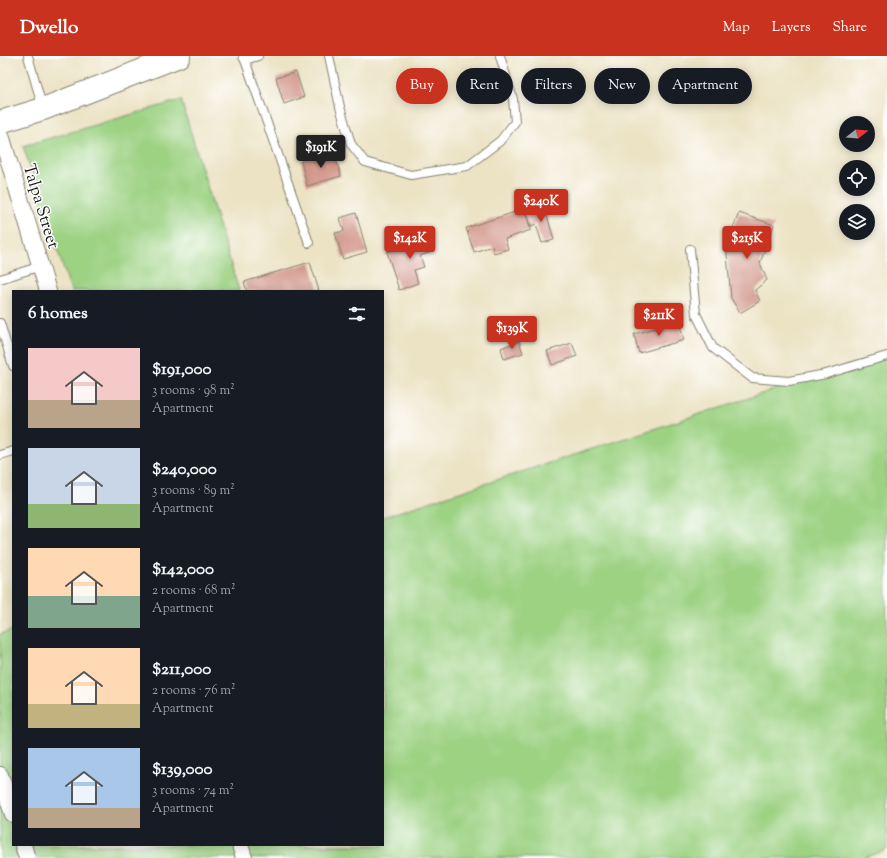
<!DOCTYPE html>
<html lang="en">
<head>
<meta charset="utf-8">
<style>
  body { margin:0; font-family:"Sorts Mill Goudy",serif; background:#242831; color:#f1f3f6; height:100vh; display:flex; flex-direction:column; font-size:15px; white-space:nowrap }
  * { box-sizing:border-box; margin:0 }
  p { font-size:13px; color:#9ea1a6 }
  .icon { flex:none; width:22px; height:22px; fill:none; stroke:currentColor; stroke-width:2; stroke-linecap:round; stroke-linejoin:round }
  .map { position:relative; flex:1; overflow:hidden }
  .side { position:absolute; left:12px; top:234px; width:372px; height:556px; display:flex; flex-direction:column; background:#171b24; border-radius:0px; box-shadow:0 2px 10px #0003 }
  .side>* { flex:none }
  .guide { position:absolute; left:396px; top:12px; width:380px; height:36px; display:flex; gap:8px }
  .needle { width:26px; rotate:73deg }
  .fabs { position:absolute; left:839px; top:60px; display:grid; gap:8px }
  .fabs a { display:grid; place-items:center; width:36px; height:36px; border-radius:50%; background:#171b24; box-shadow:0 2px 10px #0003; font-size:20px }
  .price { position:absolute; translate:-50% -34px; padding:0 9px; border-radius:4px; background:#c8321e; color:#fff; font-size:13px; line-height:26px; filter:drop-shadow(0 1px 2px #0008) }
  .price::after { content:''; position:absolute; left:50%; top:24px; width:12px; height:9px; margin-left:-6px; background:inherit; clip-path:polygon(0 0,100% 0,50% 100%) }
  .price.selected { background:#222; color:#fff }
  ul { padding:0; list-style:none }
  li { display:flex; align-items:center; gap:12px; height:100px; padding:0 16px }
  li span { display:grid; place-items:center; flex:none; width:112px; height:80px; border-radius:0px; color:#555 }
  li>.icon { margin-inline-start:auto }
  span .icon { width:48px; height:48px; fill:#fffc; stroke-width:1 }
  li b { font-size:17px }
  h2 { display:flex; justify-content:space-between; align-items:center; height:48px; padding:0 16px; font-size:17px }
  .pill { padding:0 14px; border-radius:18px; background:#171b24; box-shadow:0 2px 10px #0003; font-size:14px; line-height:36px }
  .pill.selected { background:#c8321e; color:#fff }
  header { display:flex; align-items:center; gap:24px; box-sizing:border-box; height:56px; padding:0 20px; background:#c8321e; color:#fff }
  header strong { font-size:19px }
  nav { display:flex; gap:22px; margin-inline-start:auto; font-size:14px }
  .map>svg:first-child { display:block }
  .green { fill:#9dd283; stroke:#5c7750 }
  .building { fill:#d1968a }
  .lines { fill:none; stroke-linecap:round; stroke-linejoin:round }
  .service-casing { stroke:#848070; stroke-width:10 }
  .minor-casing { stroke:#848070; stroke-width:18 }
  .secondary-casing { stroke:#848070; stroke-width:24 }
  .service { stroke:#fff; stroke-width:8 }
  .minor { stroke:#fff; stroke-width:16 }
  .secondary { stroke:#fff; stroke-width:22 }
  .labels { text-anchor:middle; stroke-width:3; stroke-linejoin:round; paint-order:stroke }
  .street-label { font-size:17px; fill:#1c1c1c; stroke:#fff }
</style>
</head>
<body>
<header>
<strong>Dwello</strong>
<nav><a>Map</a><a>Layers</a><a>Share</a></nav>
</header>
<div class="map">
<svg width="887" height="802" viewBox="0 0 887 802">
  <rect width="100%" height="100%" fill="#fff"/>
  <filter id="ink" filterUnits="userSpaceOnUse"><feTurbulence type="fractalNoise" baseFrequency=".025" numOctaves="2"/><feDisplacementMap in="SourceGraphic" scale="8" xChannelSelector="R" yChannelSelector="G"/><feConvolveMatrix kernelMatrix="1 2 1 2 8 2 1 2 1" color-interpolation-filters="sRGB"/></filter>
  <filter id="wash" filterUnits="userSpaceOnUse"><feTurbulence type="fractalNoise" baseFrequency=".012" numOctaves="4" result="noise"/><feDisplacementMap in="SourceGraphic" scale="16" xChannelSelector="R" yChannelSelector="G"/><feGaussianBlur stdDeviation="0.9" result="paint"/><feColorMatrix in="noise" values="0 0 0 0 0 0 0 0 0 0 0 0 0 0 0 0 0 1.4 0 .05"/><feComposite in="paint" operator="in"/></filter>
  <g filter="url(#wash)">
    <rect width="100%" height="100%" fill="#ece3c4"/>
    <g class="green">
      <path d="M181,44L239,235H71L23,90Z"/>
      <path d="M887,297V794L863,802H0V578L13,574V789H383V461Z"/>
    </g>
    <g id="blocks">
      <g class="building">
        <path d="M296,16L304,41L284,48L276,22Z"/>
        <path d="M334,96L341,120L307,130L301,105Z"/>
        <path d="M544,149L554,184L542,187L536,168L531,170L526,154Z"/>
        <path d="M524,153L531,174L505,183L508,193L494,197L492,190L474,196L466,172Z"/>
        <path d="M356,157L367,196L343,203L335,177L344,175L340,162Z"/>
        <path d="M739,157L774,169L760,207L767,224L755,234L760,245L740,257L731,242L726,189Z"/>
        <path d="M428,176L434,195L420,200L424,211L414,214L418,227L399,234L387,196L410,188L409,183Z"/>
        <path d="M310,206L319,235H247L244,226Z"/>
        <path d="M679,266L684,284L639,297L634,278Z"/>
        <path d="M519,285L523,297L504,303L501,292Z"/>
        <path d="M572,287L577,300L552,309L547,295Z"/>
      </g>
    </g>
  </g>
  <g filter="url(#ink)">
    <use href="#blocks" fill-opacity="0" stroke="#848070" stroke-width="1"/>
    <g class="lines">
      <g class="service-casing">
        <g id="service">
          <path d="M28,0L43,53"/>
          <path d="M329,0L340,51L351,88L365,106L411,119L467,110L500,85L515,66L513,43L500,0"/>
          <path d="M243,1L245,4L258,0"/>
          <path d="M245,4L309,187"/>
          <path d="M690,193L696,258L713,292L752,322L789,325L826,318L887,300"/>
          <path d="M0,223L41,210"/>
          <path d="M0,267L13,310"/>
          <path d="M0,399L13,395"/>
        </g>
      </g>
      <g class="minor-casing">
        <g id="minor">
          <path d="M0,76L48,235"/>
          <path d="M0,719L13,758"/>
          <path d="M23,789L27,802"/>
          <path d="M240,789L244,802"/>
        </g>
      </g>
      <g class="secondary-casing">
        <path id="secondary" d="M0,66L43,53L179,0"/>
      </g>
      <use href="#service" class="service"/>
      <use href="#minor" class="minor"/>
      <use href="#secondary" class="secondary"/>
    </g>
  </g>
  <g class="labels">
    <g class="street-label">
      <text transform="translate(42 150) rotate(73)" y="6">Talpa Street</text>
    </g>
  </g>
</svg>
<div class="fabs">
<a><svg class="needle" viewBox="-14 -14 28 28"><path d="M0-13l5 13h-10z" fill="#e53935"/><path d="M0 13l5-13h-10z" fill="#9ea1a6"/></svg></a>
<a><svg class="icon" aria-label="locate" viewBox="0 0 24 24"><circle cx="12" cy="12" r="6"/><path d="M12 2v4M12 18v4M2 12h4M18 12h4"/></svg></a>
<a><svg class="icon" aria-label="layers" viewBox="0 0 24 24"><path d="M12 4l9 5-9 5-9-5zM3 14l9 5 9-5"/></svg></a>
</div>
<b class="price selected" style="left:321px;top:113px">$191K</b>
<b class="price" style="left:541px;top:167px">$240K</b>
<b class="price" style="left:410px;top:204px">$142K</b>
<b class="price" style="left:747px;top:204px">$215K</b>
<b class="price" style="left:659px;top:281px">$211K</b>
<b class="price" style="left:512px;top:294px">$139K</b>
<div class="guide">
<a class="pill selected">Buy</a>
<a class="pill">Rent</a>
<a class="pill">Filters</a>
<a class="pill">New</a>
<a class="pill">Apartment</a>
</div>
<section class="side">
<h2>6 homes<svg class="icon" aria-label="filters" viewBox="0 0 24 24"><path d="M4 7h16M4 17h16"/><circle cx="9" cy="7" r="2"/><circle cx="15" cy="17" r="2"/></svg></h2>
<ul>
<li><span style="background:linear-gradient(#f6c9c9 65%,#b9a48a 0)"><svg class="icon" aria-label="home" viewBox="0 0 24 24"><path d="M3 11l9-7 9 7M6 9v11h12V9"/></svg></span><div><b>$191,000</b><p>3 rooms · 98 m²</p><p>Apartment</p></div></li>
<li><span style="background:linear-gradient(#c9d6e8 70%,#8fb573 0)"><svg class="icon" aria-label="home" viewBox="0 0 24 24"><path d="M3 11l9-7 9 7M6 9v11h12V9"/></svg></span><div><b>$240,000</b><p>3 rooms · 89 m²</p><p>Apartment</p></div></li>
<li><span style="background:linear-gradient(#ffd9b3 60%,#7fa58c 0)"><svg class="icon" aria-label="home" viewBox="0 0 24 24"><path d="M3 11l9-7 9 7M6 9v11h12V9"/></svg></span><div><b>$142,000</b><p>2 rooms · 68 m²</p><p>Apartment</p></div></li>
<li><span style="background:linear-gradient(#ffd9b3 70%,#c2b280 0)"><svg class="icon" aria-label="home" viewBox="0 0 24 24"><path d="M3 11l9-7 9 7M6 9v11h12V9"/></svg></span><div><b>$211,000</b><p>2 rooms · 76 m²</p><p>Apartment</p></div></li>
<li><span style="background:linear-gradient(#a9c7e8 75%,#b9a48a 0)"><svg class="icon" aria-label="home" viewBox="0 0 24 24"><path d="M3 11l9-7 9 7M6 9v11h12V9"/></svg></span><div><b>$139,000</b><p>3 rooms · 74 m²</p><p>Apartment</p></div></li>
</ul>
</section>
</div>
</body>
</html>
